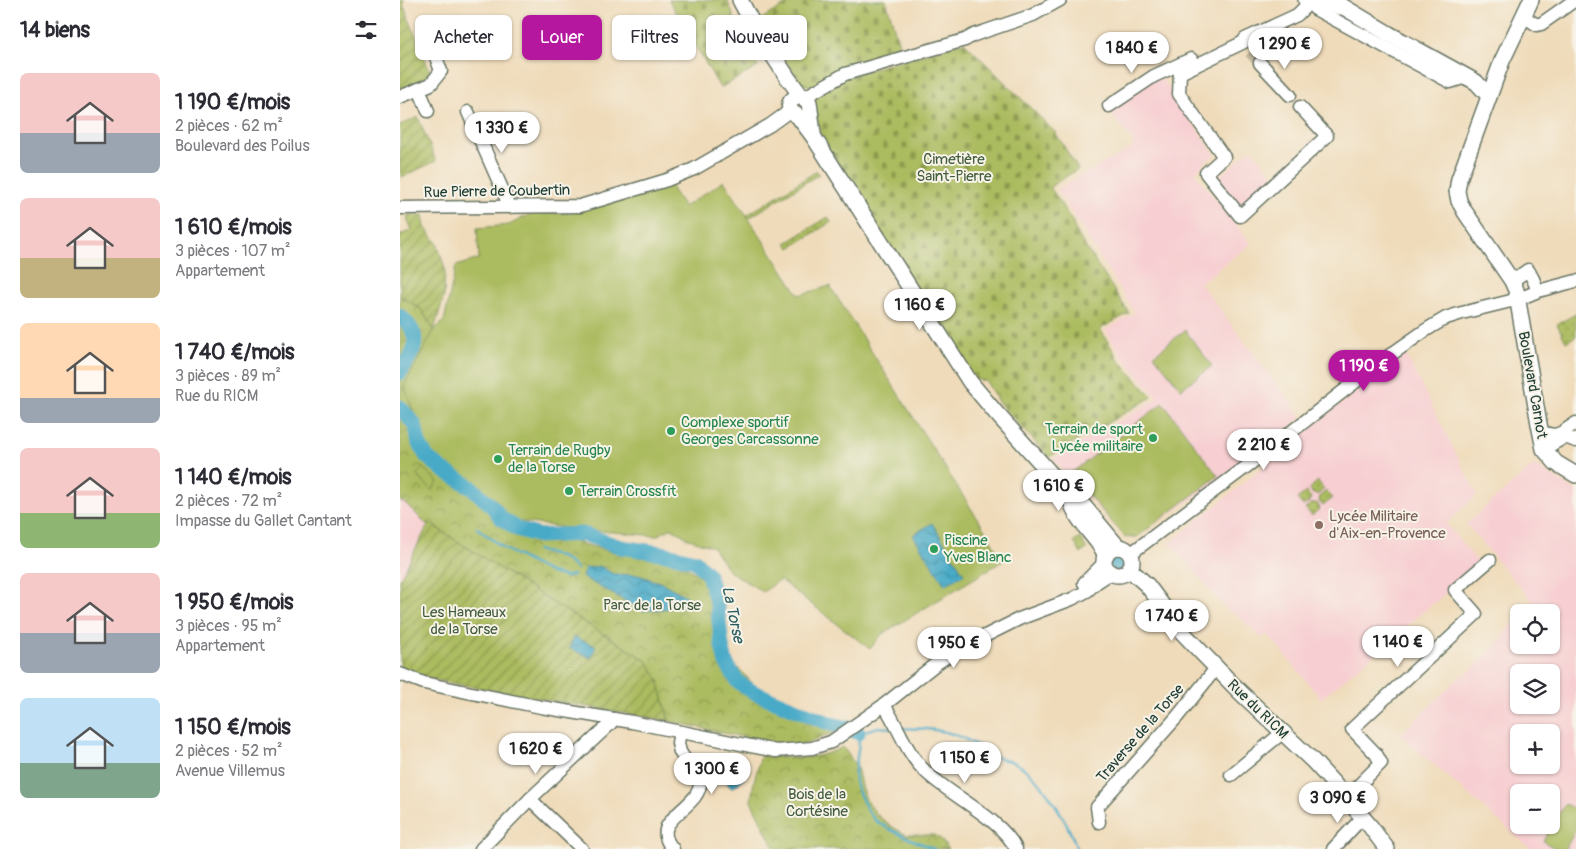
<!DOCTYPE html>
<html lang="fr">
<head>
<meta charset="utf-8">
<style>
  body { margin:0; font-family:Pangolin,sans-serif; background:#f2f2f3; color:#2b2b33; height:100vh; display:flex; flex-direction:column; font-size:19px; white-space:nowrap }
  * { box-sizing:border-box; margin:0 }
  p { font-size:16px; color:#7c7c81 }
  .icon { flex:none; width:28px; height:28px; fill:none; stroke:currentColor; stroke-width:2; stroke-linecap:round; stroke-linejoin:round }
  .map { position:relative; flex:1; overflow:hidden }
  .drawer { display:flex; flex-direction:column; background:#fff; width:400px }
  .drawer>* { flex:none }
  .hud { position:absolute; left:15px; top:15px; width:475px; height:45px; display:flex; gap:10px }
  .tools { position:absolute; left:1110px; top:604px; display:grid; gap:10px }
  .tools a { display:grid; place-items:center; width:50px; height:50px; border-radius:8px; background:#fff; box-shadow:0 1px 4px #0004; font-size:25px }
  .price { position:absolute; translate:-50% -42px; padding:0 11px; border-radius:18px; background:#fff; color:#222; font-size:16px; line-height:32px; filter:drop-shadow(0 1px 2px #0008) }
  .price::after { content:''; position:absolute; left:50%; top:30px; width:15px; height:11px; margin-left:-8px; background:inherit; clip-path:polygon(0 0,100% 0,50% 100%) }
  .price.current { background:#b5179e; color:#fff }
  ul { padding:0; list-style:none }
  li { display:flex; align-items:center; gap:15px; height:125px; padding:0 20px }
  li span { display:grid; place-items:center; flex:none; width:140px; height:100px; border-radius:8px; color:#555 }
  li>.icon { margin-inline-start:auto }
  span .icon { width:60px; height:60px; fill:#fffc; stroke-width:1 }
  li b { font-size:21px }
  h2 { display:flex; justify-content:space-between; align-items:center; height:60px; padding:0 20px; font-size:21px }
  .chip { padding:0 18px; border-radius:8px; background:#fff; box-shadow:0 1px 4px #0004; font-size:18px; line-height:45px }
  .chip.current { background:#b5179e; color:#fff }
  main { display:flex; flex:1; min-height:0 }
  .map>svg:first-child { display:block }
  .built { fill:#f7cfd2; fill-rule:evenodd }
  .grass { fill:url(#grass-dots); stroke:#657c49 }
  .cemetery { fill:url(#cemetery-stones); stroke:#657c49 }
  .park { fill:url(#park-crowns); stroke:#657c49 }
  .garden { fill:url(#garden-furrows); stroke:#657c49 }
  .pitch { fill:#abbb5e; stroke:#657c49 }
  .water { fill:url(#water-waves); stroke:#34747e }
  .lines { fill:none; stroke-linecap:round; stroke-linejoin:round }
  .stream { stroke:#48aac7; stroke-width:2.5 }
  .river { stroke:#48aac7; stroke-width:15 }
  .minor-tunnel { stroke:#c5bb9f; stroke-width:12; stroke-dasharray:12 6; stroke-linecap:butt }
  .minor-casing { stroke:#687463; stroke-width:15 }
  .major-casing { stroke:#687463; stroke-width:18 }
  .minor { stroke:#fff; stroke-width:12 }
  .major { stroke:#fff; stroke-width:15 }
  .leisure-dot { fill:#2e9e5b; stroke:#f7f3e8; stroke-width:2 }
  .education-dot { fill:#8d6e63; stroke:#f7f3e8; stroke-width:2 }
  .labels { text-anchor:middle; stroke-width:4; stroke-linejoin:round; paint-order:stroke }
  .park-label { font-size:15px; fill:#425c3e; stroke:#f7f3e8 }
  .street-label { font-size:15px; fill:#1f3d34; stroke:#f7f3e8 }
  .leisure-label { font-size:15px; fill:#27864d; stroke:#f7f3e8; text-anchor:start }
  .education-label { font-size:15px; fill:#785e54; stroke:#f7f3e8; text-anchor:start }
  .water-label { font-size:16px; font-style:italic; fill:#2b5e60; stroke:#f7f3e8 }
</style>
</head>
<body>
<main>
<section class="drawer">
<h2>14 biens<svg class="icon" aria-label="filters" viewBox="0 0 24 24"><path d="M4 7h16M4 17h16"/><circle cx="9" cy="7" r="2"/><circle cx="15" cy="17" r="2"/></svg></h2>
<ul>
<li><span style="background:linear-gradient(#f6c9c9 60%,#9aa5b1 0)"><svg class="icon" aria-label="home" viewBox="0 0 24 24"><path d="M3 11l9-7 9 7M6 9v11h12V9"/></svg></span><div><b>1 190 €/mois</b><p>2 pièces · 62 m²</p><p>Boulevard des Poilus</p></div></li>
<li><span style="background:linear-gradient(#f6c9c9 60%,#c2b280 0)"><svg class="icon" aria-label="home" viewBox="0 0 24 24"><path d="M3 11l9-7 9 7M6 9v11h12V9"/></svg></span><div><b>1 610 €/mois</b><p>3 pièces · 107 m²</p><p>Appartement</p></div></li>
<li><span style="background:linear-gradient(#ffd9b3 75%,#9aa5b1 0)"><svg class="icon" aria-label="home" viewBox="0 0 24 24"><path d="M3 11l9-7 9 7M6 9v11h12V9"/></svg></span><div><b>1 740 €/mois</b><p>3 pièces · 89 m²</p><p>Rue du RICM</p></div></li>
<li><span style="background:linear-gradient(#f6c9c9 65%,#8fb573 0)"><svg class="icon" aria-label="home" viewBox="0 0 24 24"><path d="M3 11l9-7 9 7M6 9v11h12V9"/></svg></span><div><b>1 140 €/mois</b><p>2 pièces · 72 m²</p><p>Impasse du Gallet Cantant</p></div></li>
<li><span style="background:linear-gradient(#f6c9c9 60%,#9aa5b1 0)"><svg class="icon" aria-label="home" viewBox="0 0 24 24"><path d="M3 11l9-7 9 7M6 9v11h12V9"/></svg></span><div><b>1 950 €/mois</b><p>3 pièces · 95 m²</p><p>Appartement</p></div></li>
<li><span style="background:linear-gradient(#bfe0f5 65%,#7fa58c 0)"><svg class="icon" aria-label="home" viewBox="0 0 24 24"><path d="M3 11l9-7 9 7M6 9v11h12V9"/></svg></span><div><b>1 150 €/mois</b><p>2 pièces · 52 m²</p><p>Avenue Villemus</p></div></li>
</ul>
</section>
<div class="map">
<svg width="1176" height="849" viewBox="0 0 1176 849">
  <defs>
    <pattern id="grass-dots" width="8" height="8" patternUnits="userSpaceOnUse" patternTransform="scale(1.25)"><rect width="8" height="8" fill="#abbb5e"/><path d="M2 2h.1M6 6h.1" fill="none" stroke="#8b994e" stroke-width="1.8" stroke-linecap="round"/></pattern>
    <pattern id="cemetery-stones" width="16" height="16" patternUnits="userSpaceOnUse" patternTransform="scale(1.25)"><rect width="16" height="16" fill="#abbb5e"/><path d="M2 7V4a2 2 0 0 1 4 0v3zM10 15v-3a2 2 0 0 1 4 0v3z" fill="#8b994e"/></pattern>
    <pattern id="park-crowns" width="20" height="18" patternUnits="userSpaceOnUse" patternTransform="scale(1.25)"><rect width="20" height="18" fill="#abbb5e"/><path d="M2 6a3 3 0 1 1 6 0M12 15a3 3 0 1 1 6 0" fill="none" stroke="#8b994e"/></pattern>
    <pattern id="garden-furrows" width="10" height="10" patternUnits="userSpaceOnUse" patternTransform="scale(1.25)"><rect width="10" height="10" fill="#abbb5e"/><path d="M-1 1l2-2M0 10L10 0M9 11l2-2" fill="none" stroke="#8b994e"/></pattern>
    <pattern id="water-waves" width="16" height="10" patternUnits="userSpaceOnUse" patternTransform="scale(1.25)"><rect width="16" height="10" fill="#48aac7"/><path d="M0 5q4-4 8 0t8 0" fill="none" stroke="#3b8ca2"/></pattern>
  </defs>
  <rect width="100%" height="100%" fill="#f7f3e8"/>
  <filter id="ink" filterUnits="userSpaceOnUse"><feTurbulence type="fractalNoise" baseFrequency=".02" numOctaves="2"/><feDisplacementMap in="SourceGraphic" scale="10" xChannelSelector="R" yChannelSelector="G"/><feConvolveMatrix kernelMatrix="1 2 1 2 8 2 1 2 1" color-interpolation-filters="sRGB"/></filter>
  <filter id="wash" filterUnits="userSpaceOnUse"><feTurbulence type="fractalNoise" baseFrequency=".0096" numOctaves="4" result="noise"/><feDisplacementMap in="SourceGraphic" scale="20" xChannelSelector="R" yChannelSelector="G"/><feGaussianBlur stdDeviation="1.12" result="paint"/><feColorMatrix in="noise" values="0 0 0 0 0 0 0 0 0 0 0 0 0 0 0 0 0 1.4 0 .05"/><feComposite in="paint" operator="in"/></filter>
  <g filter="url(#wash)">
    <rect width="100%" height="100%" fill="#efdbba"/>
    <g class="built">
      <path d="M762,75V79L815,155L806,161L795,173L851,244L800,283L902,418L820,479L737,537H725L653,459L758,398L723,358L705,330L735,313L657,189L732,148L734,143L711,113L713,106Z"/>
      <path d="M851,149L875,177L842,208L819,183L818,178Z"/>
      <path d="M1005,353L1077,495L1046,524L1080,564L921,699L868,634L862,638L834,612L831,614L770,543L976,375Z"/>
      <path d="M1134,465L1176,491V849H1131L1000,735L1064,673L1066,675L1104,637L1102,635L1119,618V645H1151V612H1124L1125,610H1129L1133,602L1066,524ZM1119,672H1151V705H1119ZM1119,732H1151V765H1119ZM1119,792H1151V825H1119Z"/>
      <path d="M0,501L5,503L27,525L0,579Z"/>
    </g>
    <g class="grass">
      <path d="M417,171L419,174L349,218L347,215Z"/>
      <path d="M428,217L431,222L390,248L386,243Z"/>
      <path d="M1176,314V336L1166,342L1157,324Z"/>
      <path d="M918,481L924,489L919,494H913L909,489Z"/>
      <path d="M926,491L933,498L923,506L919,502L920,496Z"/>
      <path d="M906,492L911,497L909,502L903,506L897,499Z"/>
      <path d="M917,503L920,508L912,516L905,508L911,504Z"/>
    </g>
    <g class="cemetery">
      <path d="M269,0H327L346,46L358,67L320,88Z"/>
      <path d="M393,0H486L502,54L414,86L403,85L382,56L360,20Z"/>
      <path d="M564,42L655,132L678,169L650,187L674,224L673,225L681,240L729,313L700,329L719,360L752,397L649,457L598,402L586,381L574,379L421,137L413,96L441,78Z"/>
    </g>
    <g class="park">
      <path d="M0,296L21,309L34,330L4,386L27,449L115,521L172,541L217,553L269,554L313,586L317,604L321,650L357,688L437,721L449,728L420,737L412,742L394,745L374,744L269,721L261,691L247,661L152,602L29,523L27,525L5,503L0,501Z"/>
      <path d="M443,747L457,767L462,790L467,801L477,815L491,826L506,835H534L542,840L548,849H379L373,846L351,801L354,781L361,755C392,759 415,761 443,747Z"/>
    </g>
    <g class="garden">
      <path d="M0,0H4L3,4L32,76L0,90Z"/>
      <path d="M18,117L36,161L2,177L0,172V125Z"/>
      <path d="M8,215H23L25,227L37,243L45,269L44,296L34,330L21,309L0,296V235L12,230L7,218Z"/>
      <path d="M29,523L152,602L247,661L258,679L269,721L23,678L0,668V579Z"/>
    </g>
    <g class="pitch">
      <path d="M324,181L399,295L430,286L591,540L603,561L482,634L470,649L380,580L363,592L329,571L313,547L289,539L272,528L256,536L168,528L115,521L27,449L4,386L34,330L44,321L56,266L79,259L77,228L109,225L132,213H169L223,200L269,184L284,207Z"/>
      <path d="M785,330L812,366L781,389L754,355Z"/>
      <path d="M763,403L818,476L737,537H725L670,474Z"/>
      <path d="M23,468L38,482L32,490L16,475Z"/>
      <path d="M680,538L687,549L681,553L674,542Z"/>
      <path d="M1165,804L1176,810V830L1165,849H1156L1143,841Z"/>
    </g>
    <g class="water">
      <path d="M532,523L564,574L545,585L513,535Z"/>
      <circle cx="717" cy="562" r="9"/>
      <path d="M200,566L213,574L238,575L262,583L286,596L291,606L243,611L182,577L185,568Z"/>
      <path d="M174,637L196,646L191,658L169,648Z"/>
      <path d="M337,772L344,778L337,785L331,788L327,783Z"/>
    </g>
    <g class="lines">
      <g class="stream">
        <path d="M77,528L105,549L151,573L166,577L173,575"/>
        <path d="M137,550L163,558L177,569"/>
        <path d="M491,728L478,727L458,733C461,750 454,763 455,779C455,786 458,791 461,797C465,806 469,814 475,820C488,831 518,842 534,849"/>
        <path d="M502,728C514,729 528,728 540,731C561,734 579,747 596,757C602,760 609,760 615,763C642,776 668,822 677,849"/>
      </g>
      <g class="river">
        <path d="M0,316C25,338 14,349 0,373"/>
        <path d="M0,407L15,425L19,444L27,457L43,470L71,487L92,506L101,518L117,529L139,536L183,534L221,547L267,554L295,561L308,574L317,604L322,646L326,663L338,682L353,692L431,724L449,728L458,733"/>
      </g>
    </g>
  </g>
  <g filter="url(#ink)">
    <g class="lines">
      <path class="minor-tunnel" d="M850,52L860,63"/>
      <g class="minor-casing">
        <g id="minor">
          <path d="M911,4L915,9L1050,82L1066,77"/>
          <path d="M1123,16L1137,25L1141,24L1175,0"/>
          <path d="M845,39L897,15L909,3"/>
          <path d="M844,42L780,73L779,94L824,157L806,173L840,216L927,136L900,107"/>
          <path d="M860,63L890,95"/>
          <path d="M19,89L28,111"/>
          <path d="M0,97L31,84L41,71L29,38"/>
          <path d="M406,99L410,94L445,74L565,40L574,35L633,15L660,0"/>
          <path d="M709,106L754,76L791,59"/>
          <path d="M68,112L110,207"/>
          <path d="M0,208L180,206L267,180L294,169L370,125L384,115L390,109"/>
          <path d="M1112,281L1128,270L1133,279L1138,291"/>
          <path d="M1140,431C1159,439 1160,433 1176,423"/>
          <path d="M1144,449L1165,437L1176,441"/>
          <path d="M730,554L850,464L986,358L1026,330L1046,318L1062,313L1119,299L1138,291L1176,281"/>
          <path d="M684,583L704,563"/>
          <path d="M0,674L24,683L67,692L141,707L232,722L376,751L412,748L431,742L484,705L537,663L555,651L619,619L672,599L687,591L697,582L711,573"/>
          <path d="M484,705C499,727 506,753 525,771C550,796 601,818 616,849"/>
          <path d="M831,775L882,733"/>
          <path d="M946,798L981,763L976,754L952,729L1076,614L1055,590L1090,560"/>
          <path d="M130,799L182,849"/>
          <path d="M699,822L697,807L777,717L817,667"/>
          <path d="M81,849L130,799L210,724L214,719"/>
          <path d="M273,849C246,819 301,809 300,782L280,752L278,743L280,732"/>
          <path d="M933,849L963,817"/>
        </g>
      </g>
      <g class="major-casing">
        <g id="major">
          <path d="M340,0L356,30L388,78L402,97L409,102L413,134"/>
          <path d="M906,0L911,4L925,2L940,7"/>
          <path d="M932,0L989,34L1076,82L1089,96"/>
          <path d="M1131,0L1102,61L1059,179L1057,191L1059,201L1065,212L1112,281L1116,290L1139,424L1144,449L1156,463L1176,475"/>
          <path d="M402,97C392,96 387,103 391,112L398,116L413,136L570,382L596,413L669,494L677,498L718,547"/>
          <path d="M670,495C673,520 695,534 706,555"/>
          <circle cx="718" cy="561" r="14"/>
          <path d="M729,569L747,585L783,633L801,652L839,691L913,761L935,785L970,826L987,849"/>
        </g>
      </g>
      <use href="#minor" class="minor"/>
      <use href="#major" class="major"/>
    </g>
  </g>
  <g class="leisure-dot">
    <circle cx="271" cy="431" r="5"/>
    <circle cx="753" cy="438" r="5"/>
    <circle cx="98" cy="459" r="5"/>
    <circle cx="169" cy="491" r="5"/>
    <circle cx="534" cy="549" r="5"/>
  </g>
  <circle class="education-dot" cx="919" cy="525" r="5"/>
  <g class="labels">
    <g class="park-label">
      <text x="554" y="164">Cimetière<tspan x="554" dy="17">Saint-Pierre</tspan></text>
      <text x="252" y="610">Parc de la Torse</text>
      <text x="64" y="617">Les Hameaux<tspan x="64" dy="17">de la Torse</tspan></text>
      <text x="417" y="799">Bois de la<tspan x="417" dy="17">Cortésine</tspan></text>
    </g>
    <g class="street-label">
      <text transform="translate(97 191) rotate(-1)" y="5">Rue Pierre de Coubertin</text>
      <text transform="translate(1133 385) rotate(80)" y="5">Boulevard Carnot</text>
      <text transform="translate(858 709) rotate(44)" y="5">Rue du RICM</text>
      <text transform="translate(740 733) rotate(-49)" y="5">Traverse de la Torse</text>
    </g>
    <g class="leisure-label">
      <text x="281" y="427">Complexe sportif<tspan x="281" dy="17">Georges Carcassonne</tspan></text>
      <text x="743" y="434" text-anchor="end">Terrain de sport<tspan x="743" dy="17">Lycée militaire</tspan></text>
      <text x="108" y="455">Terrain de Rugby<tspan x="108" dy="17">de la Torse</tspan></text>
      <text x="179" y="496">Terrain Crossfit</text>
      <text x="544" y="545">Piscine<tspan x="544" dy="17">Yves Blanc</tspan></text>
    </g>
    <g class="education-label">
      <text x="929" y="521">Lycée Militaire<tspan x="929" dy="17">d'Aix-en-Provence</tspan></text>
    </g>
    <g class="water-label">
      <text transform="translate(334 614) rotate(78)" y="6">La Torse</text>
    </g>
  </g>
</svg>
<div class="tools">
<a><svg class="icon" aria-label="locate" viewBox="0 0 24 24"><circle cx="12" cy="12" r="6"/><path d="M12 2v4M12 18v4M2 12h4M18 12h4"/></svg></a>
<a><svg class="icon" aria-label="layers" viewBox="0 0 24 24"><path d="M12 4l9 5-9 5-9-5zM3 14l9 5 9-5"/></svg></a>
<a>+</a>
<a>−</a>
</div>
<b class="price" style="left:885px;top:70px">1 290 €</b>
<b class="price" style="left:732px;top:74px">1 840 €</b>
<b class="price" style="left:102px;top:154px">1 330 €</b>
<b class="price" style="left:520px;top:331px">1 160 €</b>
<b class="price current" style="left:964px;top:392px">1 190 €</b>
<b class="price" style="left:864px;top:471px">2 210 €</b>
<b class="price" style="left:659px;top:512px">1 610 €</b>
<b class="price" style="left:772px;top:642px">1 740 €</b>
<b class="price" style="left:998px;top:668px">1 140 €</b>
<b class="price" style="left:554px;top:669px">1 950 €</b>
<b class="price" style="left:136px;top:775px">1 620 €</b>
<b class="price" style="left:565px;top:784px">1 150 €</b>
<b class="price" style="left:312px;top:795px">1 300 €</b>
<b class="price" style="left:938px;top:824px">3 090 €</b>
<div class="hud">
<a class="chip">Acheter</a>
<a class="chip current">Louer</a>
<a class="chip">Filtres</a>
<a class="chip">Nouveau</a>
</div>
</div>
</main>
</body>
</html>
